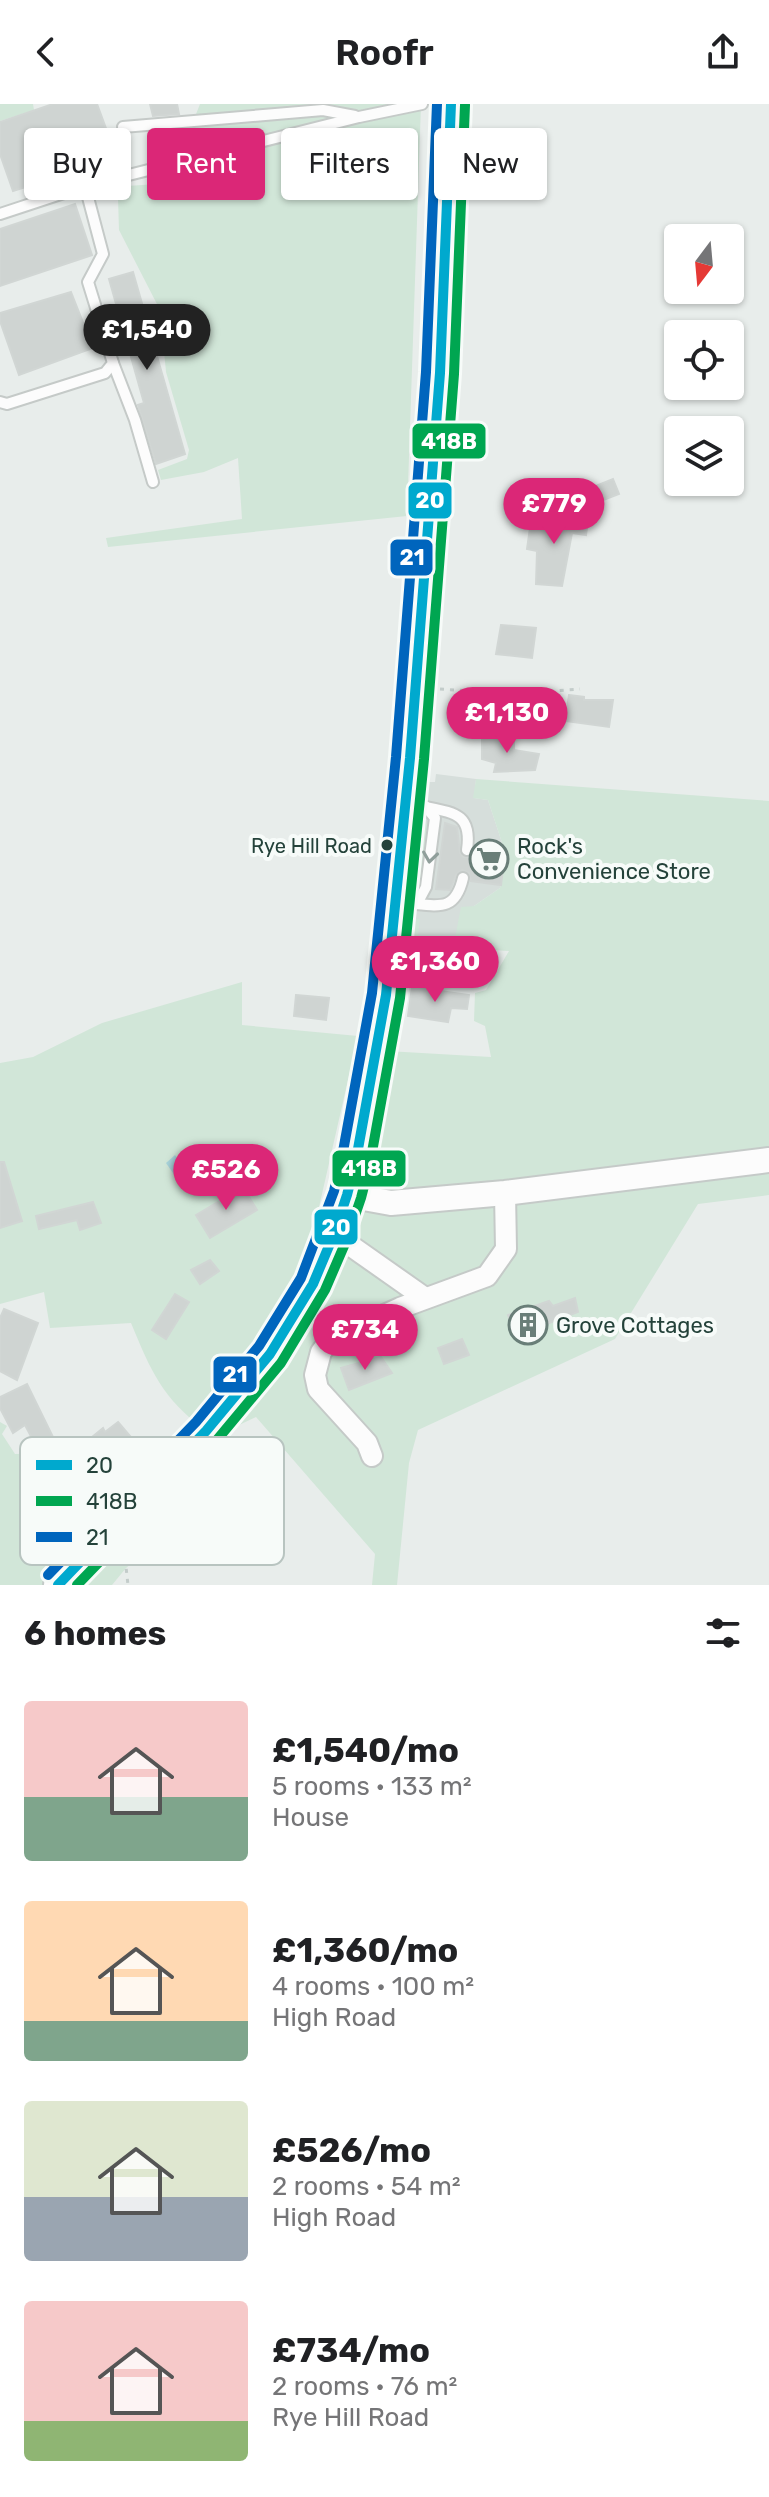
<!DOCTYPE html>
<html lang="en">
<head>
<meta charset="utf-8">
<style>
  body { margin:0; font-family:Rubik,sans-serif; background:#f2f2f2; color:#202124; height:100vh; display:flex; flex-direction:column; font-size:30px; white-space:nowrap }
  * { box-sizing:border-box; margin:0 }
  p { font-size:26px; color:#757577 }
  .icon { flex:none; width:44px; height:44px; fill:none; stroke:currentColor; stroke-width:2; stroke-linecap:round; stroke-linejoin:round }
  .map { position:relative; height:1481px; overflow:hidden }
  .drawer { display:flex; flex-direction:column; background:#fff; flex:1 }
  .drawer>* { flex:none }
  .hud { position:absolute; left:24px; top:24px; width:722px; height:72px; display:flex; gap:16px }
  .needle { width:52px; rotate:196deg }
  .buttons { position:absolute; left:664px; top:120px; display:grid; gap:16px }
  .buttons a { display:grid; place-items:center; width:80px; height:80px; border-radius:8px; background:#fff; box-shadow:0 2px 6px #0004; font-size:40px }
  .price { position:absolute; translate:-50% -68px; padding:0 18px; border-radius:28px; background:#db2777; color:#fff; font-size:26px; line-height:52px; filter:drop-shadow(0 2px 4px #0008) }
  .price::after { content:''; position:absolute; left:50%; top:48px; width:24px; height:18px; margin-left:-12px; background:inherit; clip-path:polygon(0 0,100% 0,50% 100%) }
  .price.on { background:#222; color:#fff }
  ul { padding:0; list-style:none }
  li { display:flex; align-items:center; gap:24px; height:200px; padding:0 24px }
  li span { display:grid; place-items:center; flex:none; width:224px; height:160px; border-radius:8px; color:#555 }
  li>.icon { margin-inline-start:auto }
  span .icon { width:96px; height:96px; fill:#fffc; stroke-width:1 }
  li b { font-size:34px }
  h2 { display:flex; justify-content:space-between; align-items:center; height:96px; padding:0 24px; font-size:34px }
  .pill { padding:0 28px; border-radius:8px; background:#fff; box-shadow:0 2px 6px #0004; font-size:28px; line-height:72px }
  .pill.on { background:#db2777; color:#fff }
  header { display:flex; justify-content:space-between; align-items:center; height:104px; padding:0 24px; background:#fff; font-size:36px; font-weight:600 }
  .map>svg:first-child { display:block }
  .built { fill:#d6dedb }
  .green { fill:#d1e6d8 }
  .water { fill:#a9d4db }
  .building { fill:#cfd4d2; stroke:#d1d6d4; stroke-width:2 }
  .lines { fill:none; stroke-linecap:round; stroke-linejoin:round }
  .service-casing { stroke:#c5cac8; stroke-width:14 }
  .minor-casing { stroke:#c5cac8; stroke-width:24 }
  .tertiary-casing { stroke:#c5cac8; stroke-width:28 }
  .secondary-casing { stroke:#c3cbc8; stroke-width:32 }
  .path { stroke:#c3ccca; stroke-width:3; stroke-dasharray:4 6; stroke-linecap:butt }
  .service { stroke:#fcfcfc; stroke-width:10 }
  .minor { stroke:#fcfcfc; stroke-width:20 }
  .tertiary { stroke:#fcfcfc; stroke-width:24 }
  .secondary { stroke:#fcfcfc; stroke-width:28 }
  .bus-1-casing { stroke:#f7fbf9; stroke-width:16 }
  .bus-2-casing { stroke:#f7fbf9; stroke-width:16 }
  .bus-3-casing { stroke:#f7fbf9; stroke-width:16 }
  .bus-1 { stroke:#00a9ce; stroke-width:10 }
  .bus-2 { stroke:#00a651; stroke-width:10 }
  .bus-3 { stroke:#0065bd; stroke-width:10 }
  .oneway { stroke:#909f9b }
  .bus-dot { fill:#24423a; stroke:#f7fbf9; stroke-width:3 }
  .labels { text-anchor:middle; stroke-width:8; stroke-linejoin:round; paint-order:stroke }
  .bus-label { font-size:20px; fill:#24423a; stroke:#f7fbf9; text-anchor:end }
  .poi-label { font-size:22px; fill:#24423a; stroke:#f7fbf9; text-anchor:start }
  .key { fill:#f7fbf9; stroke:#b8c4c0; stroke-width:2 }
  .key-label { font-size:22px; fill:#24423a }
  .line-badge { stroke:#f7fbf9; stroke-width:3 }
  .badge-label { font-size:22px; text-anchor:middle; font-weight:bold; fill:#fff }
</style>
</head>
<body>
<header><svg class="icon" aria-label="back" viewBox="0 0 24 24"><path d="M15 5l-7 7 7 7"/></svg>Roofr<svg class="icon" aria-label="share" viewBox="0 0 24 24"><path d="M12 15V3M7 8l5-5 5 5M5 13v7h14v-7"/></svg></header>
<div class="map">
<svg width="769" height="1481" viewBox="0 0 769 1481">
  <rect width="100%" height="100%" fill="#e8edeb"/>
  <path class="built" d="M436,670L476,675L474,694L488,696L505,748L500,784L474,802L455,834L418,832L402,814L416,678H435Z"/>
  <g class="green">
    <path d="M0,0H33L34,6L0,17Z"/>
    <path d="M200,0H421L407,412L108,443L106,434L242,415L238,354L204,368L161,376L158,366L187,355L189,346L166,268L160,206L119,126L118,94L127,82L157,80L197,64L187,33Z"/>
    <path d="M476,675L769,697V1091L698,1100L615,1235L418,1326L409,1359L397,1481H372L375,1450L256,1313L186,1346L205,1326C162,1294 151,1267 131,1219L50,1224L44,1188L0,1200V959L33,953L102,919L242,878V921L358,932L294,1213L364,1095L387,947L491,953L485,922L474,917L475,889L486,886L509,847L399,841L402,814L420,815L418,832L455,834L461,803L474,802L500,784L505,748L488,696L473,694Z"/>
    <path d="M419,717L427,720L429,724L421,779L413,783L408,780L415,720Z"/>
    <path d="M0,1318L7,1322L2,1330L15,1350L52,1349L55,1353L88,1360L139,1396L98,1441L135,1426L153,1441L126,1464L112,1481H0Z"/>
  </g>
  <path class="water" d="M175,1051L193,1075L194,1081L188,1084L185,1081L182,1082L166,1059Z"/>
  <g class="building">
    <path d="M53,0H97L117,54L13,87L0,50V18Z"/>
    <path d="M150,0H177L179,10L153,12Z"/>
    <path d="M182,26L187,48L162,54L157,28Z"/>
    <path d="M75,100L92,151L0,182V125Z"/>
    <path d="M133,168L185,350L156,360L138,301L144,299L109,175Z"/>
    <path d="M71,188L93,244L19,271L0,217V209Z"/>
    <path d="M613,375L619,390L580,405L573,391Z"/>
    <path d="M540,408L588,417L586,431L572,429L562,482L536,480L537,447L527,445L530,424L538,425Z"/>
    <path d="M501,521L536,524L532,554L496,550Z"/>
    <path d="M569,591L584,593V596H613L609,623L565,617Z"/>
    <path d="M482,633L514,634V646L539,650L535,666L494,668L496,659L482,655Z"/>
    <path d="M445,719L457,723L460,749L463,753H471L475,744L505,748L501,781L471,777L469,769L462,766L456,771L450,786L436,785Z"/>
    <path d="M412,883L469,891L467,905L451,904L448,918L408,912Z"/>
    <path d="M296,891L329,894L326,916L294,912Z"/>
    <path d="M0,1058H4L22,1117L0,1124Z"/>
    <path d="M243,1083L257,1106L210,1134L196,1111Z"/>
    <path d="M93,1098L101,1119L80,1126L77,1116L39,1125L36,1112Z"/>
    <path d="M210,1156L219,1167L200,1180L191,1166Z"/>
    <path d="M175,1190L189,1198L166,1235L152,1226Z"/>
    <path d="M575,1194L578,1208L516,1232L508,1211L549,1197L553,1202Z"/>
    <path d="M4,1205L38,1219L17,1276L0,1267V1214Z"/>
    <path d="M462,1235L469,1251L444,1260L438,1244Z"/>
    <path d="M381,1253L392,1269L349,1286L341,1264Z"/>
    <path d="M27,1280L53,1333L36,1342L25,1321L13,1329L0,1304V1293Z"/>
    <path d="M118,1318L142,1346L115,1366L91,1334L103,1324L105,1328Z"/>
  </g>
  <g class="lines">
    <g class="service-casing">
      <g id="service">
        <path d="M123,23L323,6L355,12"/>
        <path d="M0,110L85,82L359,13L422,0"/>
        <path d="M113,259L135,316L153,378"/>
        <path d="M0,298L7,300L105,269L113,259L88,178L103,150L85,82"/>
        <path d="M426,703C456,709 472,711 467,746"/>
        <path d="M416,800C443,803 456,804 463,774"/>
        <path d="M397,810L418,798L426,783L435,714L426,703L408,699"/>
      </g>
    </g>
    <g class="minor-casing">
      <g id="minor">
        <path d="M334,1130L425,1194"/>
        <path d="M372,1352L367,1339L318,1285L315,1271L321,1248L331,1235L400,1204L487,1172L506,1145L505,1089"/>
      </g>
    </g>
    <g class="tertiary-casing">
      <path id="tertiary" d="M347,1091L391,1099L505,1089L769,1056"/>
    </g>
    <g class="secondary-casing">
      <path id="secondary" d="M58,1481L206,1327L270,1250L313,1180L334,1130L347,1091L356,1056L386,891L410,654L429,432L440,269L451,0"/>
    </g>
    <g class="path">
      <path d="M440,585L514,590L580,585"/>
      <path d="M124,1445L128,1481"/>
    </g>
    <use href="#service" class="service"/>
    <use href="#minor" class="minor"/>
    <use href="#tertiary" class="tertiary"/>
    <use href="#secondary" class="secondary"/>
    <g class="bus-1-casing">
      <path id="bus-1" d="M58,1481L206,1327L270,1250L313,1180L334,1130L347,1091L356,1056L386,891L410,654L440,269L451,0"/>
    </g>
    <g class="bus-2-casing">
      <path id="bus-2" d="M77,1481L216,1337L281,1259L325,1186L347,1135L361,1094L370,1059L400,894L424,655L454,270L465,1"/>
    </g>
    <g class="bus-3-casing">
      <path id="bus-3" d="M48,1471L196,1318L259,1242L301,1174L334,1087L342,1053L372,889L396,653L426,268L437,0"/>
    </g>
    <use href="#bus-1" class="bus-1"/>
    <use href="#bus-2" class="bus-2"/>
    <use href="#bus-3" class="bus-3"/>
  </g>
  <defs><path id="oneway-chevron" d="M-2-3.5L2.5 0L-2 3.5" fill="none" stroke-width="1.6" stroke-linecap="round" stroke-linejoin="round" transform="scale(2)"/></defs>
  <use class="oneway" href="#oneway-chevron" transform="translate(430 753) rotate(98)"/>
  <defs>
    <g id="supermarket-ring" transform="scale(2)"><circle r="9.5" fill="#f7fbf9" stroke="#697e78" stroke-width="1.5"/><path d="M-6-5.5h2.5l.6 2H6L4.5 2H-2.5L-4.4-4H-6ZM-1.5 3.2a1.3 1.3 0 1 0 .1 0ZM3 3.2a1.3 1.3 0 1 0 .1 0Z" fill="#697e78"/></g>
    <g id="building-ring" transform="scale(2)"><circle r="9.5" fill="#f7fbf9" stroke="#697e78" stroke-width="1.5"/><path d="M-4-6H4V6H1V3H-1V6H-4ZM-2.5-4.3h1.7v1.8h-1.7ZM.8-4.3h1.7v1.8H.8ZM-2.5-1h1.7V.8h-1.7ZM.8-1h1.7V.8H.8Z" fill="#697e78"/></g>
  </defs>
  <g fill-rule="evenodd">
    <use href="#supermarket-ring" x="489" y="755"/>
    <use href="#building-ring" x="528" y="1221"/>
  </g>
  <circle class="bus-dot" cx="387" cy="741" r="7"/>
  <g class="labels">
    <g class="bus-label">
      <text x="372" y="749">Rye Hill Road</text>
    </g>
    <g class="poi-label">
      <text x="517" y="750">Rock's<tspan x="517" dy="25">Convenience Store</tspan></text>
      <text x="556" y="1229">Grove Cottages</text>
    </g>
  </g>
  <rect x="20" y="1333" width="264" height="128" rx="12" class="key"/>
  <rect x="36" y="1356" width="36" height="10" fill="#00a9ce"/>
  <rect x="36" y="1392" width="36" height="10" fill="#00a651"/>
  <rect x="36" y="1428" width="36" height="10" fill="#0065bd"/>
  <g class="key-label">
    <text x="86" y="1369">20</text>
    <text x="86" y="1405">418B</text>
    <text x="86" y="1441">21</text>
  </g>
  <g class="line-badge">
    <rect x="411" y="318" width="76" height="38" rx="8" fill="#00a651"/>
    <rect x="407" y="377" width="46" height="39" rx="8" fill="#00a9ce"/>
    <rect x="389" y="434" width="45" height="39" rx="8" fill="#0065bd"/>
    <rect x="331" y="1045" width="76" height="39" rx="8" fill="#00a651"/>
    <rect x="313" y="1104" width="46" height="38" rx="8" fill="#00a9ce"/>
    <rect x="212" y="1251" width="46" height="39" rx="8" fill="#0065bd"/>
  </g>
  <g class="badge-label">
    <text x="449" y="345">418B</text>
    <text x="430" y="404">20</text>
    <text x="412" y="461">21</text>
    <text x="369" y="1072">418B</text>
    <text x="336" y="1131">20</text>
    <text x="235" y="1278">21</text>
  </g>
</svg>
<div class="buttons">
<a><svg class="needle" viewBox="-14 -14 28 28"><path d="M0-13l5 13h-10z" fill="#e53935"/><path d="M0 13l5-13h-10z" fill="#757577"/></svg></a>
<a><svg class="icon" aria-label="locate" viewBox="0 0 24 24"><circle cx="12" cy="12" r="6"/><path d="M12 2v4M12 18v4M2 12h4M18 12h4"/></svg></a>
<a><svg class="icon" aria-label="layers" viewBox="0 0 24 24"><path d="M12 4l9 5-9 5-9-5zM3 14l9 5 9-5"/></svg></a>
</div>
<b class="price on" style="left:147px;top:268px">£1,540</b>
<b class="price" style="left:554px;top:442px">£779</b>
<b class="price" style="left:507px;top:651px">£1,130</b>
<b class="price" style="left:435px;top:900px">£1,360</b>
<b class="price" style="left:226px;top:1108px">£526</b>
<b class="price" style="left:365px;top:1268px">£734</b>
<div class="hud">
<a class="pill">Buy</a>
<a class="pill on">Rent</a>
<a class="pill">Filters</a>
<a class="pill">New</a>
</div>
</div>
<section class="drawer">
<h2>6 homes<svg class="icon" aria-label="filters" viewBox="0 0 24 24"><path d="M4 7h16M4 17h16"/><circle cx="9" cy="7" r="2"/><circle cx="15" cy="17" r="2"/></svg></h2>
<ul>
<li><span style="background:linear-gradient(#f6c9c9 60%,#7fa58c 0)"><svg class="icon" aria-label="home" viewBox="0 0 24 24"><path d="M3 11l9-7 9 7M6 9v11h12V9"/></svg></span><div><b>£1,540/mo</b><p>5 rooms · 133 m²</p><p>House</p></div></li>
<li><span style="background:linear-gradient(#ffd9b3 75%,#7fa58c 0)"><svg class="icon" aria-label="home" viewBox="0 0 24 24"><path d="M3 11l9-7 9 7M6 9v11h12V9"/></svg></span><div><b>£1,360/mo</b><p>4 rooms · 100 m²</p><p>High Road</p></div></li>
<li><span style="background:linear-gradient(#dfe7d0 60%,#9aa5b1 0)"><svg class="icon" aria-label="home" viewBox="0 0 24 24"><path d="M3 11l9-7 9 7M6 9v11h12V9"/></svg></span><div><b>£526/mo</b><p>2 rooms · 54 m²</p><p>High Road</p></div></li>
<li><span style="background:linear-gradient(#f6c9c9 75%,#8fb573 0)"><svg class="icon" aria-label="home" viewBox="0 0 24 24"><path d="M3 11l9-7 9 7M6 9v11h12V9"/></svg></span><div><b>£734/mo</b><p>2 rooms · 76 m²</p><p>Rye Hill Road</p></div></li>
</ul>
</section>
</body>
</html>
